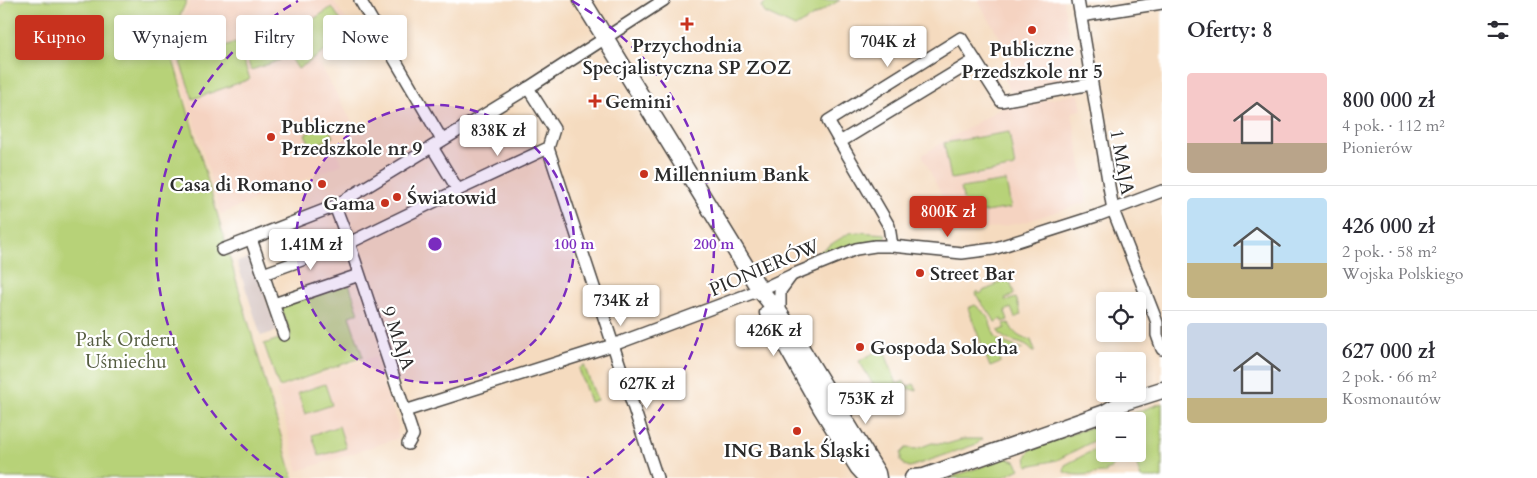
<!DOCTYPE html>
<html lang="pl">
<head>
<meta charset="utf-8">
<style>
  body { margin:0; font-family:Cardo,serif; background:#f2f2f3; color:#2b2b33; height:100vh; display:flex; flex-direction:column; font-size:19px; white-space:nowrap }
  * { box-sizing:border-box; margin:0 }
  p { font-size:16px; color:#7c7c81 }
  .icon { flex:none; width:28px; height:28px; fill:none; stroke:currentColor; stroke-width:2; stroke-linecap:round; stroke-linejoin:round }
  .map { position:relative; flex:1; overflow:hidden }
  .drawer { display:flex; flex-direction:column; background:#fff; width:375px }
  .drawer>* { flex:none }
  .top-card { position:absolute; left:15px; top:15px; width:475px; height:45px; display:flex; gap:10px }
  .fabs { position:absolute; left:1096px; top:292px; display:grid; gap:10px }
  .fabs a { display:grid; place-items:center; width:50px; height:50px; border-radius:5px; background:#fff; box-shadow:0 2px 8px #0003; font-size:25px }
  .price { position:absolute; translate:-50% -42px; padding:0 11px; border-radius:5px; background:#fff; color:#222; font-size:16px; line-height:32px; filter:drop-shadow(0 1px 2px #0008) }
  .price::after { content:''; position:absolute; left:50%; top:30px; width:15px; height:11px; margin-left:-8px; background:inherit; clip-path:polygon(0 0,100% 0,50% 100%) }
  .price.selected { background:#c8321e; color:#fff }
  ul { padding:0; list-style:none }
  li { display:flex; align-items:center; gap:15px; height:125px; padding:0 25px }
  li+li { border-top:1px solid #e1e1e2 }
  li span { display:grid; place-items:center; flex:none; width:140px; height:100px; border-radius:5px; color:#555 }
  li>.icon { margin-inline-start:auto }
  span .icon { width:60px; height:60px; fill:#fffc; stroke-width:1 }
  li b { font-size:21px }
  h2 { display:flex; justify-content:space-between; align-items:center; height:60px; padding:0 25px; font-size:21px }
  .chip { padding:0 18px; border-radius:5px; background:#fff; box-shadow:0 2px 8px #0003; font-size:18px; line-height:45px }
  .chip.selected { background:#c8321e; color:#fff }
  main { display:flex; flex:1; min-height:0 }
  .map>svg:first-child { display:block }
  .built { fill:#f5d3c1 }
  .industrial { fill:#d1c0bc }
  .green { fill:#b7d278; stroke:#717e52 }
  .lines { fill:none; stroke-linecap:round; stroke-linejoin:round }
  .street-casing { stroke:#494541; stroke-width:14 }
  .secondary-casing { stroke:#494541; stroke-width:19 }
  .street { stroke:#fff; stroke-width:11 }
  .secondary { stroke:#fff; stroke-width:16 }
  .ring { fill:none; stroke:#7b2cbf; stroke-width:2.5; stroke-dasharray:9 6 }
  .poi-dot { fill:#c8321e; stroke:#fff; stroke-width:2 }
  .labels { text-anchor:middle; stroke-width:4.5; stroke-linejoin:round; paint-order:stroke }
  .poi-label { font-size:19px; font-weight:bold; fill:#2b2b2b; stroke:#fff; text-anchor:start }
  .street-label { font-size:19px; fill:#2b2b2b; stroke:#fff }
  .park-label { font-size:19px; fill:#555d42; stroke:#fff }
  .centre { fill:#7b2cbf; stroke:#fff; stroke-width:2.5 }
  .ring-label { font-size:15px; text-anchor:middle; font-weight:bold; fill:#7b2cbf; stroke:#fff; stroke-width:4.5; stroke-linejoin:round; paint-order:stroke }
</style>
</head>
<body>
<main>
<div class="map">
<svg width="1162" height="478" viewBox="0 0 1162 478">
  <rect width="100%" height="100%" fill="#fff"/>
  <filter id="ink" filterUnits="userSpaceOnUse"><feTurbulence type="fractalNoise" baseFrequency=".02" numOctaves="2"/><feDisplacementMap in="SourceGraphic" scale="10" xChannelSelector="R" yChannelSelector="G"/><feConvolveMatrix kernelMatrix="1 2 1 2 8 2 1 2 1" color-interpolation-filters="sRGB"/></filter>
  <filter id="wash" filterUnits="userSpaceOnUse"><feTurbulence type="fractalNoise" baseFrequency=".0096" numOctaves="4" result="noise"/><feDisplacementMap in="SourceGraphic" scale="20" xChannelSelector="R" yChannelSelector="G"/><feGaussianBlur stdDeviation="1.12" result="paint"/><feColorMatrix in="noise" values="0 0 0 0 0 0 0 0 0 0 0 0 0 0 0 0 0 1.4 0 .05"/><feComposite in="paint" operator="in"/></filter>
  <g filter="url(#wash)">
    <rect width="100%" height="100%" fill="#f5dbbf"/>
    <g class="built">
      <path d="M191,0H333L356,36L318,61L356,129L331,144L342,164L221,214L171,41Z"/>
      <path d="M977,0H1063L1077,82L1012,93L1002,76L1012,69L1014,60Z"/>
      <path d="M1079,94L1082,110L1072,112L1087,202L1025,222L960,234L923,157V154L1003,107Z"/>
      <path d="M375,356L399,428L397,431L399,438L298,471L276,390Z"/>
    </g>
    <path class="industrial" d="M252,257L277,331L261,336L237,262Z"/>
    <g class="green">
      <path d="M7,0H187L168,42L293,478H0V8Z"/>
      <path d="M770,0H840L795,27L765,13L761,6Z"/>
      <path d="M332,7L350,35L298,69L280,41Z"/>
      <path d="M236,42L250,79L193,99L180,62Z"/>
      <path d="M274,43L280,60L251,70L245,53Z"/>
      <path d="M327,124L333,137L311,147L305,134Z"/>
      <path d="M1009,132L1015,167L951,179L944,143Z"/>
      <path d="M1006,181L1011,208L966,215L961,188Z"/>
      <path d="M858,232L886,234L884,239L878,241L846,247L814,258L811,257L849,233Z"/>
      <path d="M1003,281H1010L1014,293L1012,296L1005,299L1006,301L1016,298L1021,314L1015,318L1011,308L1005,311L1008,320L1003,322L1002,319L995,322C990,310 980,305 976,293L978,291L979,294L983,292V291L995,286V284Z"/>
      <path d="M349,284L359,313L349,316L363,357L279,387L264,344L291,335L281,307Z"/>
      <path d="M975,305L987,315L995,336L999,341L1023,349L999,356L1000,363L990,367L968,308Z"/>
      <path d="M1009,323C1013,333 1020,339 1031,340L1035,351L1033,352C1025,339 1005,345 998,331L1005,328L1004,324Z"/>
      <path d="M883,348L897,384L904,381L906,387L914,384L917,391C903,387 891,383 877,391L859,361Z"/>
      <path d="M584,365L597,400L590,402L579,369Z"/>
      <path d="M325,384L332,405L305,414L298,393Z"/>
      <path d="M1162,403V478H1141L1133,454H1138V421H1118L1120,418Z"/>
      <path d="M1096,425L1105,428V434L1103,436L1057,460L1028,466C1025,459 1026,453 1033,448Z"/>
      <path d="M339,426L346,448L319,456L312,435Z"/>
      <path d="M964,439H982L977,444L910,467L904,465L901,461V453L906,448L916,449L932,443L947,444Z"/>
      <path d="M1105,444V454H1112L1115,462L1111,468L1106,470V473C1091,473 1078,478 1064,472L1065,465Z"/>
      <path d="M1006,458L1015,461L1020,469L1001,478H949Z"/>
    </g>
  </g>
  <g filter="url(#ink)">
    <g class="lines">
      <g class="street-casing">
        <g id="street">
          <path d="M360,0L442,140"/>
          <path d="M1078,0L1113,210L1155,317L1157,323V335L1162,349"/>
          <path d="M1081,16L1162,3"/>
          <path d="M528,88L554,129L548,148L657,478"/>
          <path d="M840,142L828,121L961,38L975,60"/>
          <path d="M458,190L548,148"/>
          <path d="M335,206L349,243L413,435L408,444"/>
          <path d="M251,239L284,335"/>
          <path d="M892,246L889,226L840,142L975,60L1001,101L1091,84"/>
          <path d="M222,250L335,206L528,88L664,0"/>
          <path d="M263,274L349,243L458,190L432,147"/>
          <path d="M274,304L359,275"/>
          <path d="M780,314V291L791,276"/>
          <path d="M405,411L613,345L760,290L792,275L856,249L875,246H892L962,253L993,249L1096,216L1162,191"/>
        </g>
      </g>
      <g class="secondary-casing">
        <g id="secondary">
          <path d="M582,0L760,290L780,314L877,473L878,478"/>
          <path d="M768,313L822,409L858,467L868,478"/>
          <path d="M913,478L924,477L1105,413L1124,402L1162,390"/>
        </g>
      </g>
      <use href="#street" class="street"/>
      <use href="#secondary" class="secondary"/>
    </g>
  </g>
  <circle cx="435" cy="244" r="139" fill="#7b2cbf" fill-opacity=".12"/>
  <g class="ring">
    <circle cx="435" cy="244" r="139"/>
    <path d="M283 478A279 279 0 0 1 298 1M572 1A279 279 0 0 1 587 478"/>
  </g>
  <g class="poi-dot">
    <path d="M684.5 16.5h5v5h5v5h-5v5h-5v-5h-5v-5h5z"/>
    <circle cx="1032" cy="30" r="5"/>
    <path d="M592.5 93.5h5v5h5v5h-5v5h-5v-5h-5v-5h5z"/>
    <circle cx="271" cy="137" r="5"/>
    <circle cx="644" cy="174" r="5"/>
    <circle cx="322" cy="184" r="5"/>
    <circle cx="397" cy="197" r="5"/>
    <circle cx="385" cy="203" r="5"/>
    <circle cx="920" cy="273" r="5"/>
    <circle cx="860" cy="347" r="5"/>
    <circle cx="797" cy="431" r="5"/>
  </g>
  <g class="labels">
    <g class="poi-label">
      <text x="687" y="52" text-anchor="middle">Przychodnia<tspan x="687" dy="22">Specjalistyczna SP ZOZ</tspan></text>
      <text x="1032" y="56" text-anchor="middle">Publiczne<tspan x="1032" dy="22">Przedszkole nr 5</tspan></text>
      <text x="605" y="108">Gemini</text>
      <text x="281" y="133">Publiczne<tspan x="281" dy="22">Przedszkole nr 9</tspan></text>
      <text x="654" y="181">Millennium Bank</text>
      <text x="312" y="191" text-anchor="end">Casa di Romano</text>
      <text x="407" y="204">Światowid</text>
      <text x="375" y="210" text-anchor="end">Gama</text>
      <text x="930" y="280">Street Bar</text>
      <text x="870" y="354">Gospoda Solocha</text>
      <text x="797" y="457" text-anchor="middle">ING Bank Śląski</text>
    </g>
    <g class="street-label">
      <text transform="translate(1123 162) rotate(80)" y="7">1 MAJA</text>
      <text transform="translate(764 267) rotate(-23)" y="7">PIONIERÓW</text>
      <text transform="translate(399 338) rotate(71)" y="7">9 MAJA</text>
    </g>
    <g class="park-label">
      <text x="126" y="346">Park Orderu<tspan x="126" dy="22">Uśmiechu</tspan></text>
    </g>
  </g>
  <circle cx="435" cy="244" r="8" class="centre"/>
  <g class="ring-label">
    <text x="574" y="249">100 m</text>
    <text x="714" y="249">200 m</text>
  </g>
</svg>
<div class="fabs">
<a><svg class="icon" aria-label="locate" viewBox="0 0 24 24"><circle cx="12" cy="12" r="6"/><path d="M12 2v4M12 18v4M2 12h4M18 12h4"/></svg></a>
<a>+</a>
<a>−</a>
</div>
<b class="price" style="left:888px;top:68px">704K zł</b>
<b class="price" style="left:498px;top:157px">838K zł</b>
<b class="price selected" style="left:948px;top:238px">800K zł</b>
<b class="price" style="left:311px;top:271px">1.41M zł</b>
<b class="price" style="left:621px;top:327px">734K zł</b>
<b class="price" style="left:774px;top:357px">426K zł</b>
<b class="price" style="left:647px;top:410px">627K zł</b>
<b class="price" style="left:866px;top:425px">753K zł</b>
<div class="top-card">
<a class="chip selected">Kupno</a>
<a class="chip">Wynajem</a>
<a class="chip">Filtry</a>
<a class="chip">Nowe</a>
</div>
</div>
<section class="drawer">
<h2>Oferty: 8<svg class="icon" aria-label="filters" viewBox="0 0 24 24"><path d="M4 7h16M4 17h16"/><circle cx="9" cy="7" r="2"/><circle cx="15" cy="17" r="2"/></svg></h2>
<ul>
<li><span style="background:linear-gradient(#f6c9c9 70%,#b9a48a 0)"><svg class="icon" aria-label="home" viewBox="0 0 24 24"><path d="M3 11l9-7 9 7M6 9v11h12V9"/></svg></span><div><b>800 000 zł</b><p>4 pok. · 112 m²</p><p>Pionierów</p></div></li>
<li><span style="background:linear-gradient(#bfe0f5 65%,#c2b280 0)"><svg class="icon" aria-label="home" viewBox="0 0 24 24"><path d="M3 11l9-7 9 7M6 9v11h12V9"/></svg></span><div><b>426 000 zł</b><p>2 pok. · 58 m²</p><p>Wojska Polskiego</p></div></li>
<li><span style="background:linear-gradient(#c9d6e8 75%,#c2b280 0)"><svg class="icon" aria-label="home" viewBox="0 0 24 24"><path d="M3 11l9-7 9 7M6 9v11h12V9"/></svg></span><div><b>627 000 zł</b><p>2 pok. · 66 m²</p><p>Kosmonautów</p></div></li>
</ul>
</section>
</main>
</body>
</html>
